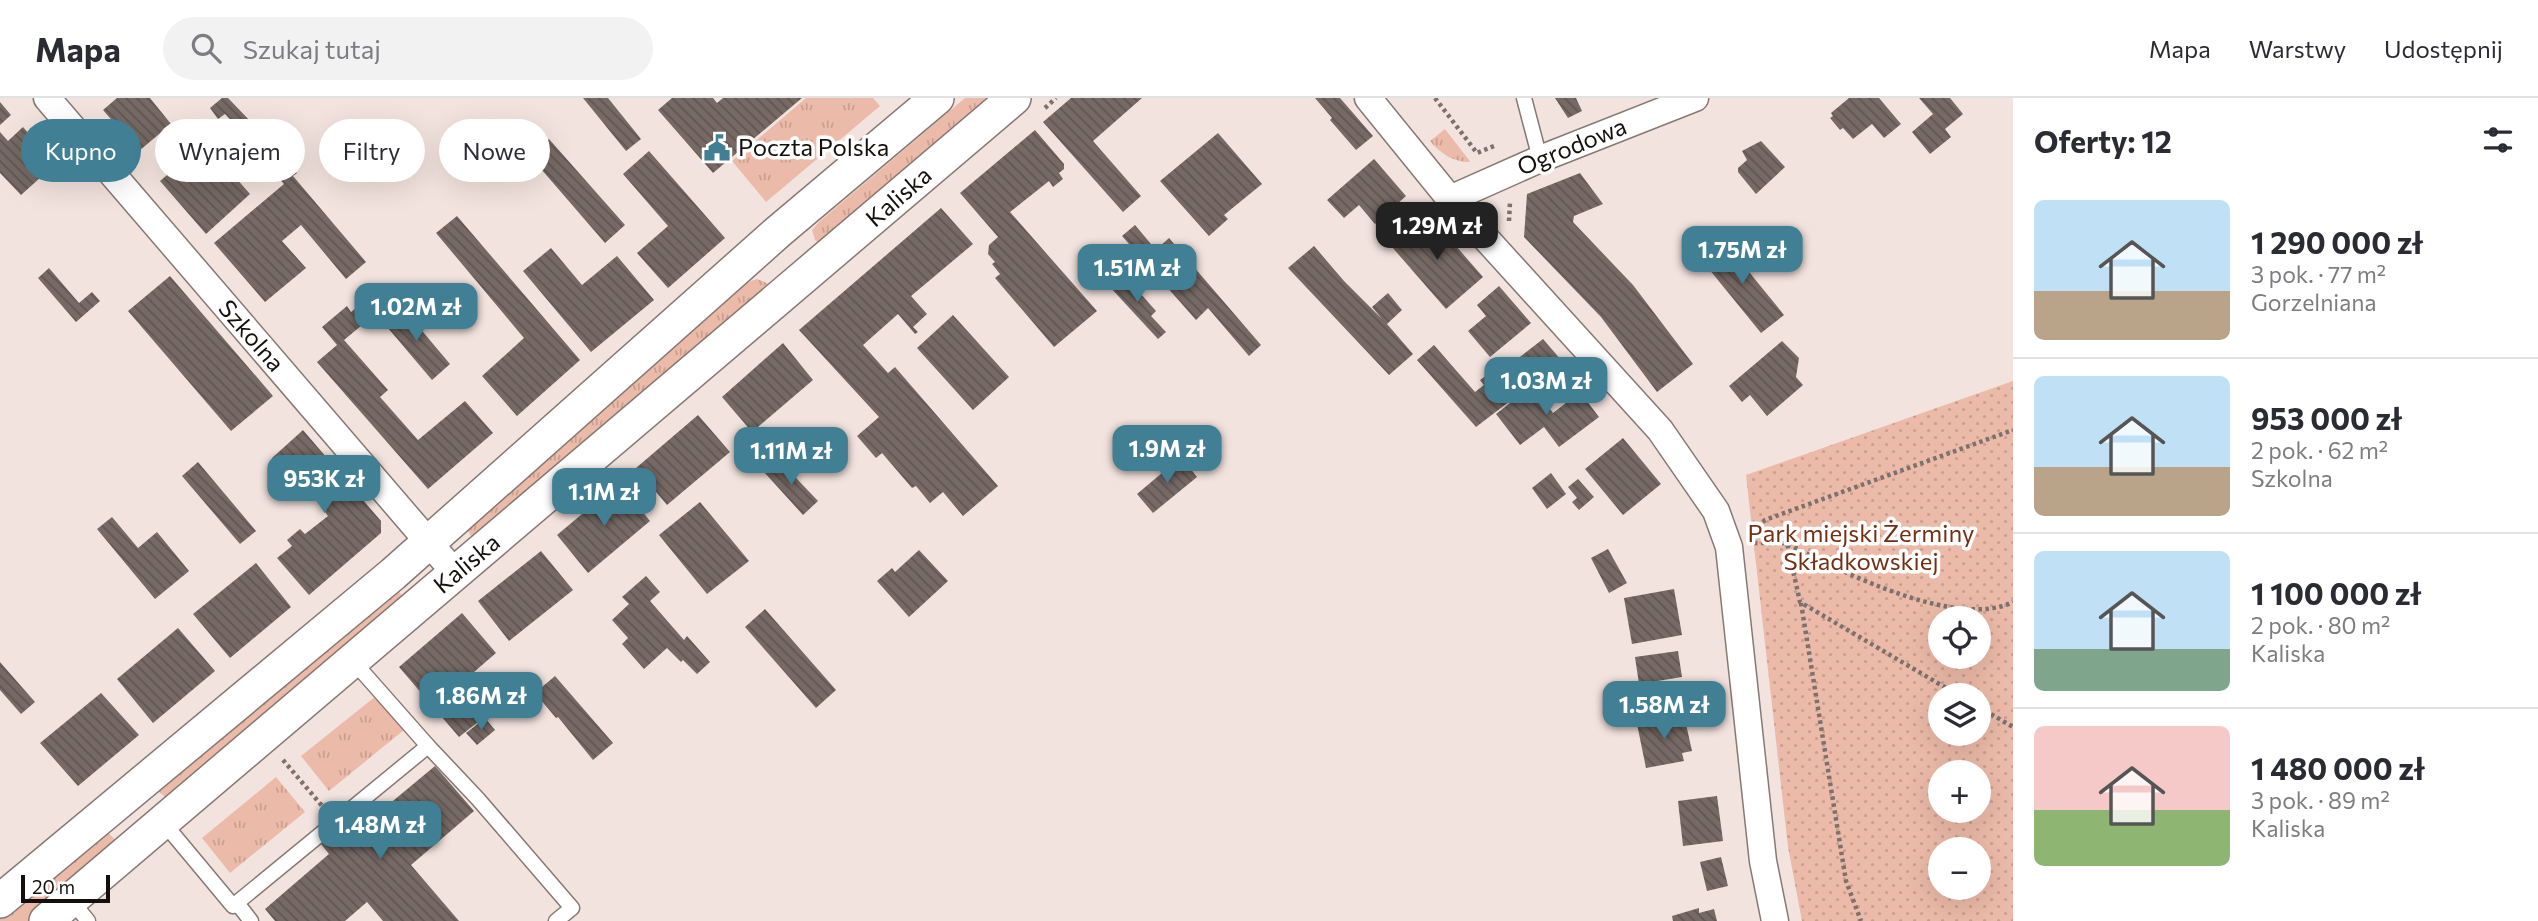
<!DOCTYPE html>
<html lang="pl">
<head>
<meta charset="utf-8">
<style>
  body { margin:0; font-family:Commissioner,sans-serif; background:#f2f2f3; color:#2b2b33; height:100vh; display:flex; flex-direction:column; font-size:26px; white-space:nowrap }
  * { box-sizing:border-box; margin:0 }
  p { font-size:23px; color:#7c7c81 }
  .icon { flex:none; width:38px; height:38px; fill:none; stroke:currentColor; stroke-width:2; stroke-linecap:round; stroke-linejoin:round }
  .map { position:relative; flex:1; overflow:hidden }
  .drawer { display:flex; flex-direction:column; background:#fff; width:525px }
  .drawer>* { flex:none }
  .hud { position:absolute; left:21px; top:21px; width:665px; height:63px; display:flex; gap:14px }
  .buttons { position:absolute; left:1928px; top:508px; display:grid; gap:14px }
  .buttons a { display:grid; place-items:center; width:63px; height:63px; border-radius:50%; background:#fff; box-shadow:0 7px 28px #0002; font-size:35px }
  .scale { position:absolute; left:21px; bottom:18px; width:89px; box-sizing:border-box; padding-left:7px; border:4px solid #140f0d; border-top:0; font-size:19px; line-height:24px; white-space:nowrap; color:#140f0d; -webkit-text-stroke:5px #fff; paint-order:stroke }
  .price { position:absolute; translate:-50% -60px; padding:0 16px; border-radius:14px; background:#407f94; color:#fff; font-size:23px; line-height:46px; filter:drop-shadow(0 2px 4px #0008) }
  .price::after { content:''; position:absolute; left:50%; top:42px; width:21px; height:16px; margin-left:-10px; background:inherit; clip-path:polygon(0 0,100% 0,50% 100%) }
  .price.current { background:#222; color:#fff }
  ul { padding:0; list-style:none }
  li { display:flex; align-items:center; gap:21px; height:175px; padding:0 21px }
  li+li { border-top:2px solid #e1e1e2 }
  li span { display:grid; place-items:center; flex:none; width:196px; height:140px; border-radius:10px; color:#555 }
  li>.icon { margin-inline-start:auto }
  span .icon { width:84px; height:84px; fill:#fffc; stroke-width:1 }
  li b { font-size:30px }
  h2 { display:flex; justify-content:space-between; align-items:center; height:84px; padding:0 21px; font-size:30px }
  .chip { padding:0 24px; border-radius:32px; background:#fff; box-shadow:0 7px 28px #0002; font-size:24px; line-height:63px }
  .chip.current { background:#407f94; color:#fff }
  header { display:flex; align-items:center; gap:42px; box-sizing:border-box; height:98px; padding:0 35px; background:#fff; border-bottom:2px solid #e1e1e2 }
  header strong { font-size:33px }
  nav { display:flex; gap:38px; margin-inline-start:auto; font-size:24px }
  .search { width:490px; height:63px; background:#f2f2f3; display:flex; align-items:center; gap:18px; box-sizing:border-box; padding:0 24px; border-radius:38px; color:#7c7c81; font-size:26px }
  main { display:flex; flex:1; min-height:0 }
  .map>svg:first-child { display:block }
  .grass { fill:url(#grass-tufts) }
  .park { fill:url(#park-dots); fill-rule:evenodd }
  .building { fill:url(#building-back-hatch) }
  .lines { fill:none; stroke-linecap:round; stroke-linejoin:round }
  .service-casing { stroke:#867873; stroke-width:17 }
  .minor-casing { stroke:#867873; stroke-width:29 }
  .tertiary-casing { stroke:#867873; stroke-width:36 }
  .path { stroke:#7b716d; stroke-width:4.5; stroke-dasharray:3.5 3.5; stroke-linecap:butt }
  .service { stroke:#fff; stroke-width:14 }
  .minor { stroke:#fff; stroke-width:26 }
  .tertiary { stroke:#fff; stroke-width:33 }
  .labels { text-anchor:middle; stroke-width:7; stroke-linejoin:round; paint-order:stroke }
  .street-label { font-size:24px; fill:#140f0d; stroke:#fff }
  .poi-label { font-size:24px; fill:#140f0d; stroke:#fff; text-anchor:start }
  .park-label { font-size:24px; fill:#712f12; stroke:#fff }
</style>
</head>
<body>
<header>
<strong>Mapa</strong>
<div class="search"><svg class="icon" aria-label="search" viewBox="0 0 24 24"><circle cx="10" cy="10" r="6"/><path d="M15 15l6 6"/></svg>Szukaj tutaj</div>
<nav><a>Mapa</a><a>Warstwy</a><a>Udostępnij</a></nav>
</header>
<main>
<div class="map">
<svg width="2013" height="823" viewBox="0 0 2013 823">
  <defs>
    <pattern id="grass-tufts" width="24" height="20" patternUnits="userSpaceOnUse" patternTransform="scale(1.75)"><rect width="24" height="20" fill="#ecbaa8"/><path d="M3 7l-1-3M5 7V3M7 7l1-3M15 17l-1-3M17 17v-4M19 17l1-3" fill="none" stroke="#ca9f8f"/></pattern>
    <pattern id="park-dots" width="8" height="8" patternUnits="userSpaceOnUse" patternTransform="scale(1.75)"><rect width="8" height="8" fill="#ecbaa8"/><path d="M2 2h.1M6 6h.1" fill="none" stroke="#ca9f8f" stroke-width="1.8" stroke-linecap="round"/></pattern>
    <pattern id="building-back-hatch" width="6" height="6" patternUnits="userSpaceOnUse" patternTransform="scale(1.75)"><rect width="6" height="6" fill="#776a65"/><path d="M-1 5l2 2M0 0l6 6M5-1l2 2" fill="none" stroke="#605652"/></pattern>
  </defs>
  <rect width="100%" height="100%" fill="#f3e3de"/>
  <g class="grass">
    <path d="M806,0H873L880,8L766,104L732,63Z"/>
    <path d="M965,0H1003L820,146L815,142L812,132L819,124Z"/>
    <path d="M1445,31L1469,62L1470,64C1453,64 1441,56 1430,43Z"/>
    <path d="M757,181L767,185L770,190L479,438H471L466,430L474,417L748,184Z"/>
    <path d="M391,485L407,503L172,701L165,699L158,693Z"/>
    <path d="M376,598L404,632L329,693L301,658Z"/>
    <path d="M276,679L305,714L230,775L202,740Z"/>
    <path d="M107,733L115,742L112,755L32,823H0V817Z"/>
  </g>
  <path class="park" d="M2013,283V823H1802L1788,749L1746,377ZM1941,520H1979V558H1941ZM1941,597H1979V635H1941ZM1941,674H1979V712H1941ZM1941,751H1979V789H1941Z"/>
  <g class="building">
    <path d="M117,0H150L171,26L139,53L128,40L131,37L125,32L122,34L103,12Z"/>
    <path d="M222,0H228L253,26L243,35L225,16L218,21L210,10Z"/>
    <path d="M583,0H608L641,41L626,53Z"/>
    <path d="M672,0H713L717,5L723,0H802L713,75L658,12Z"/>
    <path d="M1071,0H1142L1093,43L1141,98L1123,114L1043,24Z"/>
    <path d="M1315,0H1340L1373,38L1356,52L1330,22L1332,20Z"/>
    <path d="M1555,0H1576L1582,13L1568,20Z"/>
    <path d="M1849,0H1879L1901,26L1884,40L1872,26L1853,41L1843,30L1840,32L1830,20L1833,18L1831,15Z"/>
    <path d="M1919,0H1950L1963,16L1945,31L1951,39L1930,56L1912,34L1933,16Z"/>
    <path d="M0,4L11,17L0,27Z"/>
    <path d="M23,29L44,53L39,57L51,70L21,97L0,75V34L8,43Z"/>
    <path d="M1035,32L1064,66V71L1059,75L1063,81L1053,89L1049,83L1010,114L1097,213L1054,249L995,180L1000,176L992,166L995,164L988,156L989,147L998,139L960,95Z"/>
    <path d="M1218,35L1262,86L1224,117L1228,121L1209,138L1160,83Z"/>
    <path d="M549,41L625,127L605,145L535,64L515,81L499,62L519,45L529,58Z"/>
    <path d="M1761,43L1785,69L1756,96L1738,74V70L1747,62L1742,53Z"/>
    <path d="M205,45L250,96L206,136L160,83Z"/>
    <path d="M262,46L266,50L270,46L297,75L293,78L366,164L346,181L301,127L282,143L306,170L265,204L214,145L284,86L255,53Z"/>
    <path d="M649,53L725,140L668,190L637,155L668,128L623,76Z"/>
    <path d="M1374,61L1406,98L1375,126L1359,107L1344,120L1327,102Z"/>
    <path d="M1580,75L1603,106L1574,118L1573,124L1633,187L1693,266L1657,294L1601,219L1524,139L1527,96Z"/>
    <path d="M941,110L973,146L911,198L927,216L913,229L918,234L915,236L898,216L863,247L888,275L895,269L998,388L963,418L943,394L930,405L916,388L912,390L882,355L876,360L857,338L879,319L799,232Z"/>
    <path d="M1429,117L1483,179L1446,211L1392,149Z"/>
    <path d="M457,118L580,262L517,318L482,278L524,240L436,135Z"/>
    <path d="M1135,127L1156,152L1169,140L1261,247L1249,258L1208,210L1196,222L1122,138Z"/>
    <path d="M1723,142L1784,217L1761,235L1700,160Z"/>
    <path d="M1314,148L1344,183L1382,221L1372,209L1388,195L1402,212L1387,226L1413,256L1389,277L1288,170Z"/>
    <path d="M551,150L582,187L617,158L654,202L591,254L523,173Z"/>
    <path d="M49,170L79,205L92,194L100,203L76,224L38,180Z"/>
    <path d="M1123,176L1156,213L1151,218L1166,234L1158,241L1109,188Z"/>
    <path d="M170,178L273,298L231,333L128,213Z"/>
    <path d="M385,186L396,199L344,242L388,292L380,299L418,342L465,303L493,335L428,391L317,264L337,247L322,229L347,208L351,214Z"/>
    <path d="M1499,188L1531,225L1490,259L1468,233L1486,218L1477,207Z"/>
    <path d="M401,208L450,266L432,282L382,223Z"/>
    <path d="M953,217L1009,279L973,312L917,250Z"/>
    <path d="M1543,241L1562,263L1476,329L1417,262L1434,247L1475,294L1484,287L1480,282L1487,277L1490,282Z"/>
    <path d="M1782,243L1799,260L1796,279L1803,287L1767,318L1750,297L1742,304L1729,288Z"/>
    <path d="M783,245L813,282L752,334L722,299Z"/>
    <path d="M1532,288L1553,315L1580,294L1599,319L1559,349L1544,329L1520,347L1496,316Z"/>
    <path d="M698,317L730,354L667,407L636,370Z"/>
    <path d="M303,332L381,423V435L309,497L277,460L292,448L287,442L300,431L305,436L328,418L313,398L307,403L294,387L290,390L279,378L283,374L272,360Z"/>
    <path d="M1623,340L1661,386L1623,417L1585,371Z"/>
    <path d="M1181,359L1197,379L1153,415L1137,396Z"/>
    <path d="M778,361L818,403L803,417L764,374Z"/>
    <path d="M198,364L256,433L240,446L182,378Z"/>
    <path d="M1551,375L1566,396L1547,411L1532,390Z"/>
    <path d="M1578,381L1594,399L1579,412L1572,404L1577,400L1568,389Z"/>
    <path d="M619,385L650,423L588,475L557,437Z"/>
    <path d="M700,404L749,463L707,496L659,437Z"/>
    <path d="M112,419L138,450L157,434L189,473L155,501L97,431Z"/>
    <path d="M1608,451L1627,485L1609,495L1591,460Z"/>
    <path d="M919,452L948,483L909,519L877,483L892,470L895,474Z"/>
    <path d="M541,453L573,492L509,543L478,503Z"/>
    <path d="M256,465L291,509L230,560L193,516Z"/>
    <path d="M646,478L660,494L650,503L684,542L687,538L710,564L697,576L683,562L681,564L667,550L644,571L622,546L628,540L612,522L629,506L622,499Z"/>
    <path d="M1674,491L1682,537L1632,546L1624,500Z"/>
    <path d="M765,511L836,592L816,610L745,529Z"/>
    <path d="M462,515L496,555L452,593L478,624L459,639L399,569Z"/>
    <path d="M178,530L215,573L153,625L117,581Z"/>
    <path d="M1678,553L1682,579L1639,586L1635,559Z"/>
    <path d="M0,564L35,604L21,616L0,592Z"/>
    <path d="M555,578L613,645L593,662L558,619L556,620L535,595Z"/>
    <path d="M101,595L139,637L78,688L40,645Z"/>
    <path d="M1684,617L1692,653L1682,655L1684,663L1646,670L1637,626Z"/>
    <path d="M485,620L495,632L477,647L466,635Z"/>
    <path d="M435,668L474,713L411,767L459,823H383L367,804L345,823H275L265,811L329,756L321,746L361,712L370,722Z"/>
    <path d="M1717,698L1723,743L1683,748L1678,703Z"/>
    <path d="M1721,759L1728,788L1707,793L1700,764Z"/>
    <path d="M1699,810V815L1714,811L1717,823H1673L1672,818Z"/>
  </g>
  <g class="lines">
    <g class="service-casing">
      <g id="service">
        <path d="M1524,0L1540,61"/>
        <path d="M428,648L478,701L572,810L556,823"/>
        <path d="M163,724L233,808L428,648L353,563"/>
        <path d="M71,802L88,823"/>
        <path d="M237,805L251,823"/>
      </g>
    </g>
    <g class="minor-casing">
      <g id="minor">
        <path d="M47,0L456,476"/>
        <path d="M1368,0L1450,101L1660,332L1716,413L1729,449L1763,763L1775,823"/>
        <path d="M1450,101L1540,61L1695,0"/>
      </g>
    </g>
    <g class="tertiary-casing">
      <g id="tertiary">
        <path d="M0,803L393,476L779,133L937,0"/>
        <path d="M46,823L1014,0"/>
      </g>
    </g>
    <g class="path">
      <path d="M1435,0L1477,55L1494,48"/>
      <path d="M1045,10L1056,0"/>
      <path d="M1509,123L1510,104"/>
      <path d="M1752,433L1765,422L2013,332"/>
      <path d="M1754,445H1787L1800,504L1958,597"/>
      <path d="M1788,446C1840,473 1956,532 2013,504"/>
      <path d="M1801,505L1846,783L1861,823"/>
      <path d="M1979,609L2013,629"/>
      <path d="M283,662L323,709"/>
    </g>
    <use href="#service" class="service"/>
    <use href="#minor" class="minor"/>
    <use href="#tertiary" class="tertiary"/>
  </g>
  <defs>
    <g id="civic-bare" transform="scale(2.1)"><path d="M-.6-6.5H3V-4.5H.6V-3L4-1V1h2V6H-6V1h2V-1L-.6-3ZM-1.2 2.5V6h2.4V2.5Z" fill="#407f94" stroke="#fff" stroke-width="2.5" paint-order="stroke"/></g>
  </defs>
  <g fill-rule="evenodd">
    <use href="#civic-bare" x="717" y="50"/>
  </g>
  <g class="labels">
    <g class="street-label">
      <text transform="translate(1572 49) rotate(-22)" y="8">Ogrodowa</text>
      <text transform="translate(899 99) rotate(-41)" y="8">Kaliska</text>
      <text transform="translate(251 238) rotate(49)" y="8">Szkolna</text>
      <text transform="translate(467 466) rotate(-40)" y="8">Kaliska</text>
    </g>
    <g class="poi-label">
      <text x="738" y="58">Poczta Polska</text>
    </g>
    <g class="park-label">
      <text x="1861" y="444">Park miejski Żerminy<tspan x="1861" dy="28">Składkowskiej</tspan></text>
    </g>
  </g>
</svg>
<div class="buttons">
<a><svg class="icon" aria-label="locate" viewBox="0 0 24 24"><circle cx="12" cy="12" r="6"/><path d="M12 2v4M12 18v4M2 12h4M18 12h4"/></svg></a>
<a><svg class="icon" aria-label="layers" viewBox="0 0 24 24"><path d="M12 4l9 5-9 5-9-5zM3 14l9 5 9-5"/></svg></a>
<a>+</a>
<a>−</a>
</div>
<div class="scale">20 m</div>
<b class="price current" style="left:1437px;top:164px">1.29M zł</b>
<b class="price" style="left:1742px;top:188px">1.75M zł</b>
<b class="price" style="left:1137px;top:206px">1.51M zł</b>
<b class="price" style="left:416px;top:245px">1.02M zł</b>
<b class="price" style="left:1546px;top:319px">1.03M zł</b>
<b class="price" style="left:1167px;top:387px">1.9M zł</b>
<b class="price" style="left:791px;top:389px">1.11M zł</b>
<b class="price" style="left:324px;top:417px">953K zł</b>
<b class="price" style="left:604px;top:430px">1.1M zł</b>
<b class="price" style="left:481px;top:634px">1.86M zł</b>
<b class="price" style="left:1664px;top:643px">1.58M zł</b>
<b class="price" style="left:380px;top:763px">1.48M zł</b>
<div class="hud">
<a class="chip current">Kupno</a>
<a class="chip">Wynajem</a>
<a class="chip">Filtry</a>
<a class="chip">Nowe</a>
</div>
</div>
<section class="drawer">
<h2>Oferty: 12<svg class="icon" aria-label="filters" viewBox="0 0 24 24"><path d="M4 7h16M4 17h16"/><circle cx="9" cy="7" r="2"/><circle cx="15" cy="17" r="2"/></svg></h2>
<ul>
<li><span style="background:linear-gradient(#bfe0f5 65%,#b9a48a 0)"><svg class="icon" aria-label="home" viewBox="0 0 24 24"><path d="M3 11l9-7 9 7M6 9v11h12V9"/></svg></span><div><b>1 290 000 zł</b><p>3 pok. · 77 m²</p><p>Gorzelniana</p></div></li>
<li><span style="background:linear-gradient(#bfe0f5 65%,#b9a48a 0)"><svg class="icon" aria-label="home" viewBox="0 0 24 24"><path d="M3 11l9-7 9 7M6 9v11h12V9"/></svg></span><div><b>953 000 zł</b><p>2 pok. · 62 m²</p><p>Szkolna</p></div></li>
<li><span style="background:linear-gradient(#bfe0f5 70%,#7fa58c 0)"><svg class="icon" aria-label="home" viewBox="0 0 24 24"><path d="M3 11l9-7 9 7M6 9v11h12V9"/></svg></span><div><b>1 100 000 zł</b><p>2 pok. · 80 m²</p><p>Kaliska</p></div></li>
<li><span style="background:linear-gradient(#f6c9c9 60%,#8fb573 0)"><svg class="icon" aria-label="home" viewBox="0 0 24 24"><path d="M3 11l9-7 9 7M6 9v11h12V9"/></svg></span><div><b>1 480 000 zł</b><p>3 pok. · 89 m²</p><p>Kaliska</p></div></li>
</ul>
</section>
</main>
</body>
</html>
